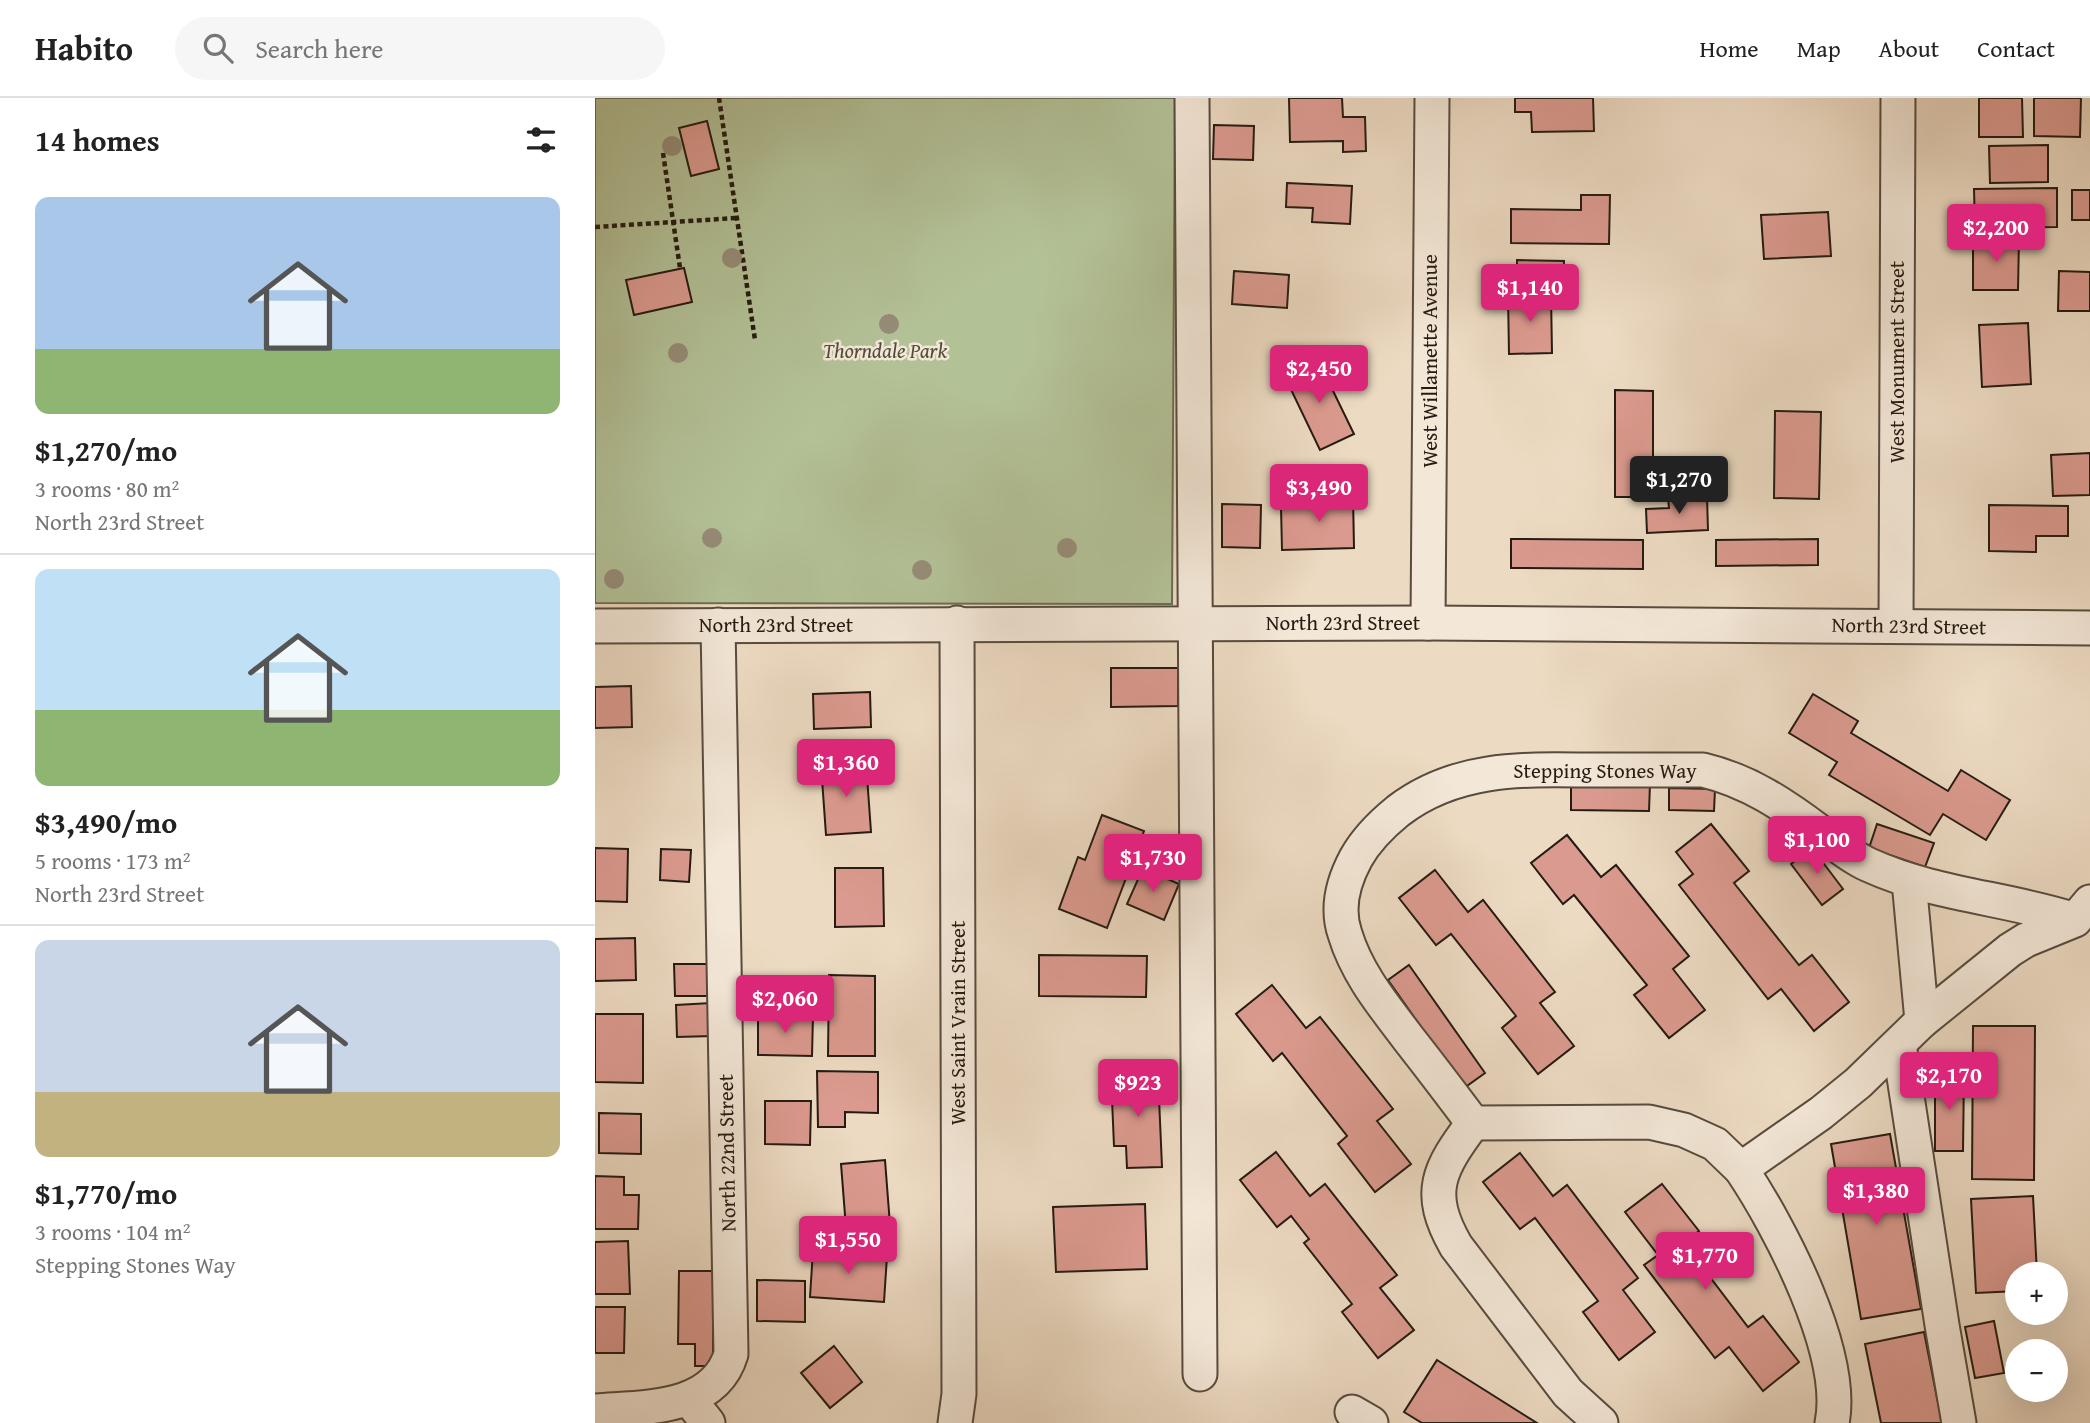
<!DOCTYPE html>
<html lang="en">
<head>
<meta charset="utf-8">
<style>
  body { margin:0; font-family:"Gentium Book Plus",serif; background:#f6f6f6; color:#222; height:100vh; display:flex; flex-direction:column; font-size:26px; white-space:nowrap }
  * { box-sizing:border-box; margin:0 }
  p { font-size:23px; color:#767676 }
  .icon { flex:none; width:38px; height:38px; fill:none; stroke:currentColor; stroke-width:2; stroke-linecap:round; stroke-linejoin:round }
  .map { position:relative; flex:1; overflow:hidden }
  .side { display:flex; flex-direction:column; background:#fff; width:595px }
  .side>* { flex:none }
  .buttons { position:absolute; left:1410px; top:1164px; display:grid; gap:14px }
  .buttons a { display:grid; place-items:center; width:63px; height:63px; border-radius:50%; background:#fff; box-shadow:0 7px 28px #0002; font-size:35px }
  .price { position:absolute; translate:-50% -60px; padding:0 16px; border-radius:7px; background:#db2777; color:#fff; font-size:23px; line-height:46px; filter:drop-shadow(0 2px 4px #0008) }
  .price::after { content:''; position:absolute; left:50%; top:42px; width:21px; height:16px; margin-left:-10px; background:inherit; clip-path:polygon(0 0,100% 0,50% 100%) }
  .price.selected { background:#222; color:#fff }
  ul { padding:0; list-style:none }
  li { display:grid; align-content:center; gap:14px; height:371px; padding:0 35px }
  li+li { border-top:2px solid #e0e0e0 }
  li span { display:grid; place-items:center; height:217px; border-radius:14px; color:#555 }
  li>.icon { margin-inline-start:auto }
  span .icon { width:126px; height:126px; fill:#fffc; stroke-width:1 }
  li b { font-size:30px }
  h2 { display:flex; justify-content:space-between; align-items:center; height:84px; padding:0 35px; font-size:30px }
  header { display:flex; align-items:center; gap:42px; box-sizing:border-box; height:98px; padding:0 35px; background:#fff; border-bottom:2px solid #e0e0e0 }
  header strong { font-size:33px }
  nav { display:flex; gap:38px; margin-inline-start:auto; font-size:24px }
  .search { width:490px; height:63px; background:#f6f6f6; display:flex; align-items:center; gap:18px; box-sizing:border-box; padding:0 24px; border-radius:38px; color:#767676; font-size:26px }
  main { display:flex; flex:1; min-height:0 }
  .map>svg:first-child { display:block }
  .green { fill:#b3c197; stroke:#6c6e54; stroke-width:2 }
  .building { fill:#db9a8f; stroke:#251b12; stroke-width:2 }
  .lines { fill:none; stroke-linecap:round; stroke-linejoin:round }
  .minor-casing { stroke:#574b3e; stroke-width:37 }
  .path { stroke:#251b12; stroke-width:4.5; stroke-dasharray:5 3.5; stroke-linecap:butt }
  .minor { stroke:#f3e7d7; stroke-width:33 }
  .tree { fill:#968c77 }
  .labels { text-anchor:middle; stroke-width:5; stroke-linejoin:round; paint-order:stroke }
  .park-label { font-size:21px; font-style:italic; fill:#504d3a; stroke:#f3e7d7 }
  .street-label { font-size:21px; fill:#251b12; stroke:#f3e7d7 }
</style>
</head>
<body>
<header>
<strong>Habito</strong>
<div class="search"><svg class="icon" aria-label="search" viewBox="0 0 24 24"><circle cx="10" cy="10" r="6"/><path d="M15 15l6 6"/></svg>Search here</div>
<nav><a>Home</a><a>Map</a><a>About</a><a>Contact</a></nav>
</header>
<main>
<section class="side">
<h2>14 homes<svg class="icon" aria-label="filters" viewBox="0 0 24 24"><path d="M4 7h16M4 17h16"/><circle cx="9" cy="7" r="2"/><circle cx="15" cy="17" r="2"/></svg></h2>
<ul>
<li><span style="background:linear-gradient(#a9c7e8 70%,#8fb573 0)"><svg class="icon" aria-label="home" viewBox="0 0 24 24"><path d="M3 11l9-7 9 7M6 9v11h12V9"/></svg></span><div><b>$1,270/mo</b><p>3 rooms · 80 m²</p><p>North 23rd Street</p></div></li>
<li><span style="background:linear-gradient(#bfe0f5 65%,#8fb573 0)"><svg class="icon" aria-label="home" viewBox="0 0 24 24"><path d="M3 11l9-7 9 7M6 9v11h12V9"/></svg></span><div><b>$3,490/mo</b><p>5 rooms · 173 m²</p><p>North 23rd Street</p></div></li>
<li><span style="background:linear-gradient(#c9d6e8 70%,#c2b280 0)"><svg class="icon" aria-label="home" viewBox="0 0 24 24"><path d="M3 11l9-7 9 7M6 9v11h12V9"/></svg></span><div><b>$1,770/mo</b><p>3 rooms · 104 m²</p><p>Stepping Stones Way</p></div></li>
</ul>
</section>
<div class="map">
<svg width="1495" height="1325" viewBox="0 0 1495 1325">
  <rect width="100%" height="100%" fill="#ecdac2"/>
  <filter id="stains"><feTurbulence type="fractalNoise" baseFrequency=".00286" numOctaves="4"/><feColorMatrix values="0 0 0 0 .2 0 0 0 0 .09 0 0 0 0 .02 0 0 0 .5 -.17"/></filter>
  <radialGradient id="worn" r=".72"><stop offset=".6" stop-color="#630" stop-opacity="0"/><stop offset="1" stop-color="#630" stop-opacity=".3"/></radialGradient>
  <path class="green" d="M0,0H580L577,506L0,505Z"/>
  <g class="building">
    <path d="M694,0H747L748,19H770L771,53L748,54V43L695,44Z"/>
    <path d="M920,0H998L999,33L937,34L936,14H920Z"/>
    <path d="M1384,0H1427L1428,39H1384Z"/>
    <path d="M1439,0H1486L1485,39L1439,38Z"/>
    <path d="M112,23L124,71L96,78L84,30Z"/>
    <path d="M619,27L659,28L658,62L618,61Z"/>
    <path d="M1453,47V84L1395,85L1394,48Z"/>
    <path d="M692,85L757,88L755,126L717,124L718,110L691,109Z"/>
    <path d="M1462,90V129L1380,130L1379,91Z"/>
    <rect x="1477" y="92" width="18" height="30"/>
    <path d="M986,97H1015L1014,146L916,145V111L986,112Z"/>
    <path d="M1233,114L1236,158L1169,161L1166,117Z"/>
    <path d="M1378,139L1424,140L1423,192H1378Z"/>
    <path d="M922,162L969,163L968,192L922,191Z"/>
    <path d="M89,170L97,204L39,217L31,182Z"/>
    <path d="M639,173L694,177L692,210L637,206Z"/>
    <path d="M1464,173L1495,174V213H1463Z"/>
    <path d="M913,197H956L957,255L914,256Z"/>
    <path d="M1433,225L1436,286L1387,289L1384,227Z"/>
    <path d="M723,262L759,336L725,352L689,277Z"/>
    <path d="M1020,292L1058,293V399H1020Z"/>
    <path d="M1180,313L1226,314L1224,401L1179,400Z"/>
    <path d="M1495,355V397L1458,398L1456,357Z"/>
    <path d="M758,398L759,450L687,452L686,409L709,408V399Z"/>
    <path d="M1112,398L1113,432L1052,435L1051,411L1074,410L1073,400Z"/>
    <path d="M627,406L666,407L665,450L627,449Z"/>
    <path d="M1394,407L1473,408V438H1441V454L1394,453Z"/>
    <path d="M916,441L1048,442V471L916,470Z"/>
    <path d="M1223,441V467L1121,468V442Z"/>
    <path d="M516,570H583V608L516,609Z"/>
    <path d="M36,588L37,629L0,630V589Z"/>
    <path d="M275,594L276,629L219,631L218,596Z"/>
    <path d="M1218,596L1263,623L1256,635L1353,693L1366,672L1415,702L1391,742L1348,716L1335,737L1234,677L1242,664L1194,635Z"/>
    <path d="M271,664L276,734L231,737L226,667Z"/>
    <path d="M976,685L1055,686L1054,713L976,712Z"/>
    <path d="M1074,690L1120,691L1119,713L1074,712Z"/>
    <path d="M507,717L549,733L512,830L464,811L483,759L490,762Z"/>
    <path d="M1116,726L1154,773L1139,785L1204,867L1217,857L1254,904L1219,933L1186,891L1173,901L1084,787L1098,776L1081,754Z"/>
    <path d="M1282,726L1339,745L1330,769L1274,750Z"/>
    <path d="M972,737L1006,779L1021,767L1094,858L1078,871L1110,912L1074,940L1039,897L1052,887L979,797L968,806L936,765Z"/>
    <path d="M0,750L33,751L32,804L0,803Z"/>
    <path d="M1217,750L1248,791L1227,807L1196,766Z"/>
    <path d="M66,751L96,752L94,784L65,782Z"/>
    <path d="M240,770H288L289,828L240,829Z"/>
    <path d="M548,770L584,786L569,822L532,806Z"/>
    <path d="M840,772L873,814L888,802L960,894L945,905L979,948L943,976L907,930L921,918L856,836L841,847L804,800Z"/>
    <path d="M40,840L41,882L0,883V841Z"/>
    <path d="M444,857L552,858L551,899L444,898Z"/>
    <path d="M79,866H113L112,898H80Z"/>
    <path d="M814,867L890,975L869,990L793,882Z"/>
    <path d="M234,877L280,878V958H233Z"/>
    <path d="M677,887L711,930L725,919L798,1011L782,1023L816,1066L780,1094L743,1046L752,1038L687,955L678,963L641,916Z"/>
    <path d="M116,905L117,938L82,939L81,907Z"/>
    <path d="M0,916H48V985L0,984Z"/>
    <path d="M163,916L218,917L217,958L163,957Z"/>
    <path d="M1378,928H1440L1439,1082L1377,1081Z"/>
    <path d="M222,973L283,974V1015L250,1014V1029H223Z"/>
    <path d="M1340,974L1369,975L1368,1053H1340Z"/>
    <path d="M563,977L567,1069L532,1070L531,1048H519L516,978Z"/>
    <path d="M170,1003H216L215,1047L170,1046Z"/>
    <path d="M4,1015L46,1016V1056L4,1055Z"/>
    <path d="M1295,1036L1326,1211L1266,1221L1236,1046Z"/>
    <path d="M681,1054L715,1098L730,1086L802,1177L785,1190L819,1232L783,1260L747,1214L757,1206L709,1145L714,1141L696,1118L682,1129L645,1082Z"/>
    <path d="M925,1055L958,1098L972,1087L1043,1180L1028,1192L1060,1234L1024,1262L988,1214L1003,1203L940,1120L925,1131L888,1084Z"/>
    <path d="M290,1062L295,1127L251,1130L246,1066Z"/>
    <path d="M0,1078L29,1079V1097H44L43,1131H0Z"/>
    <path d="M1067,1086L1104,1133L1089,1145L1153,1229L1168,1218L1204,1264L1168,1293L1134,1249L1120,1260L1049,1167L1063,1157L1030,1114Z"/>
    <path d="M1438,1098L1442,1176H1423V1193L1381,1195L1376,1101Z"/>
    <path d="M550,1106L552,1171L461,1174L458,1109Z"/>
    <path d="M33,1143L35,1196H0V1144Z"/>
    <path d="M218,1152L292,1158L289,1204L215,1199Z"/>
    <path d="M84,1173H118V1268H100V1246H83Z"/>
    <path d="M162,1182L210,1183V1224L162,1223Z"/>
    <path d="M0,1209H30L29,1255H0Z"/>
    <path d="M1399,1223L1409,1275L1380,1280L1370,1229Z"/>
    <path d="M1329,1234L1347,1325H1286L1270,1246Z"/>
    <path d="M239,1248L267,1284L235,1310L206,1275Z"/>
    <path d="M842,1262L942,1325H827L809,1314Z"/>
  </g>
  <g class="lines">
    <g class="minor-casing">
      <g id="minor">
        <path d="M597,0L605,1276"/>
        <path d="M833,525L837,0"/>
        <path d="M1301,527L1303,0"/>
        <path d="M0,528L833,525L1495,530"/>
        <path d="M1314,783L1327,923"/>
        <path d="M1480,822C1412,800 1340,797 1274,767C1256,759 1241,746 1225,734C1189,707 1154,683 1108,672C1069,672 1030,672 991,672C924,671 859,670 803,713C787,726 771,742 761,760C748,784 741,810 750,836C762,876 789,908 813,940C835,968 857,997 878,1025L1054,1024L1089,1032L1120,1046L1146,1071L1226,1015L1263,985L1327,923L1415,852L1431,842L1480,822L1495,804"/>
        <path d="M1304,946L1347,1227L1364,1325"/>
        <path d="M878,1025C844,1071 830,1094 861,1148L973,1295L1006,1325"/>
        <path d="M1146,1071C1185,1129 1251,1255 1237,1325"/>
        <path d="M94,1301L113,1325"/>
        <path d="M0,1313C48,1309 119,1313 136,1256L123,527"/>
        <path d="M757,1314L776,1325"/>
        <path d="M360,1325L364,1296L362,525"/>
      </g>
    </g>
    <g class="path">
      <path d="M124,0L160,242"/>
      <path d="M68,55L85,170"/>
      <path d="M0,129L141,120"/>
    </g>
    <use href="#minor" class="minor"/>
  </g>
  <g class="tree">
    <circle cx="77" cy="48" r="10"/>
    <circle cx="137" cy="160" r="10"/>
    <circle cx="294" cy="226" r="10"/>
    <circle cx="83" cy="255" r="10"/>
    <circle cx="117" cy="440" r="10"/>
    <circle cx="472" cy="450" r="10"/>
    <circle cx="327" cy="472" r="10"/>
    <circle cx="19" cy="481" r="10"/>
  </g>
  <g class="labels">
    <g class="park-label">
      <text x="290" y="260">Thorndale Park</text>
    </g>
    <g class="street-label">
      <text transform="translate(835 263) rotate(-90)" y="7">West Willamette Avenue</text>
      <text transform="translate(1302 264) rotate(-90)" y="7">West Monument Street</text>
      <text x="748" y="532">North 23rd Street</text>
      <text x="181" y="534">North 23rd Street</text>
      <text transform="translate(1314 528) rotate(1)" y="7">North 23rd Street</text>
      <text x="1010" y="680">Stepping Stones Way</text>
      <text transform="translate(363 925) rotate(-90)" y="7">West Saint Vrain Street</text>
      <text transform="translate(132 1055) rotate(-91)" y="7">North 22nd Street</text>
    </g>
  </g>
  <rect width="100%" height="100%" filter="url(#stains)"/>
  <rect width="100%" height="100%" fill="url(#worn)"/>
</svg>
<div class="buttons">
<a>+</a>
<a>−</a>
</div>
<b class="price" style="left:1401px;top:166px">$2,200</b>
<b class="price" style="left:935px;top:226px">$1,140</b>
<b class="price" style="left:724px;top:307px">$2,450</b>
<b class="price selected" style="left:1084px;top:418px">$1,270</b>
<b class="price" style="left:724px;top:426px">$3,490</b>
<b class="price" style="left:251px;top:701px">$1,360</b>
<b class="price" style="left:1222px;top:778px">$1,100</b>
<b class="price" style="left:558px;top:796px">$1,730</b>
<b class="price" style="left:190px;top:937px">$2,060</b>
<b class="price" style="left:1354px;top:1014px">$2,170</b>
<b class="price" style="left:543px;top:1021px">$923</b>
<b class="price" style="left:1281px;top:1129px">$1,380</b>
<b class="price" style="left:253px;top:1178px">$1,550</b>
<b class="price" style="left:1110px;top:1194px">$1,770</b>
</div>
</main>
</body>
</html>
